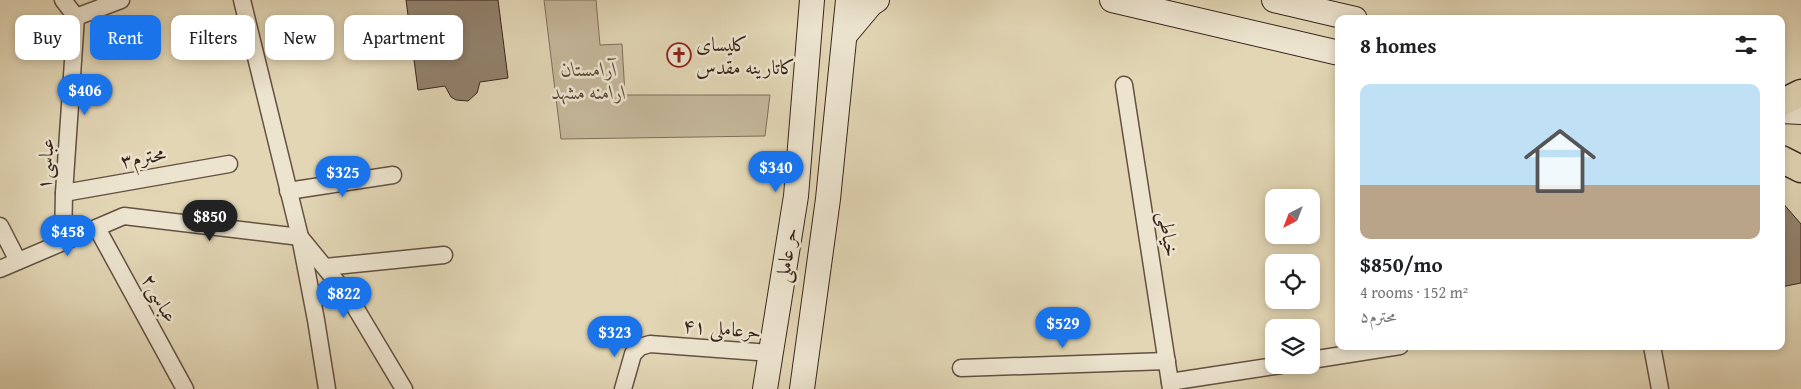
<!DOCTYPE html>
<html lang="en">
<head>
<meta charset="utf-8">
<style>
  body { margin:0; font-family:"Gentium Book Plus",Amiri,serif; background:#f2f2f2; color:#202124; height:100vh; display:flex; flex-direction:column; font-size:19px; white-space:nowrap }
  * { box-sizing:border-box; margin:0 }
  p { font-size:16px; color:#757577 }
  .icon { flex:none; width:28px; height:28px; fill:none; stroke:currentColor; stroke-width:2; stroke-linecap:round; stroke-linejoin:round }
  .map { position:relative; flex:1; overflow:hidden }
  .details { position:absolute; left:1335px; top:15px; width:450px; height:335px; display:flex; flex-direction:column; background:#fff; border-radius:10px; box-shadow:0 2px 8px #0003 }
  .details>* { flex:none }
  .banner { position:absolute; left:15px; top:15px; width:475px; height:45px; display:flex; gap:10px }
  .needle { width:32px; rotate:222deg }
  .buttons { position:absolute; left:1265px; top:189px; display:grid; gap:10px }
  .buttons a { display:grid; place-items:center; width:55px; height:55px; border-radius:10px; background:#fff; box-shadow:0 2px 8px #0003; font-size:25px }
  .price { position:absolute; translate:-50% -42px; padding:0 11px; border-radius:18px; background:#1a73e8; color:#fff; font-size:16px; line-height:32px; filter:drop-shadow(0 1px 2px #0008) }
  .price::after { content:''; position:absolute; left:50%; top:30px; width:15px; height:11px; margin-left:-8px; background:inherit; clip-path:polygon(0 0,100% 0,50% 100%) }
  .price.selected { background:#222; color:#fff }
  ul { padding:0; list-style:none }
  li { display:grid; align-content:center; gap:10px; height:265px; padding:0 25px }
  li+li { border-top:1px solid #e0e0e0 }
  li span { display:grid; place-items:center; height:155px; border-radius:10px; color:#555 }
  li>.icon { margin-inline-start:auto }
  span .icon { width:90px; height:90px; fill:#fffc; stroke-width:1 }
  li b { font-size:21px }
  h2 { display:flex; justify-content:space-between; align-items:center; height:60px; padding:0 25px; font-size:21px }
  .tag { padding:0 18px; border-radius:10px; background:#fff; box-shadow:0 2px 8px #0003; font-size:18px; line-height:45px }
  .tag.selected { background:#1a73e8; color:#fff }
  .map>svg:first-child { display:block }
  .green { fill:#c5b89b; stroke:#806e5c }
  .building { fill:#91816c; stroke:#3a251d }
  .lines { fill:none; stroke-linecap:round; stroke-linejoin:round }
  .street-casing { stroke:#645143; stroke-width:19 }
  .secondary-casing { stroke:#3a251d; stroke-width:26 }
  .primary-casing { stroke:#3a251d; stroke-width:29 }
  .street { stroke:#ece4cf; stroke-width:16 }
  .secondary { stroke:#ece4cf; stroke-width:24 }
  .primary { stroke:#e2d6b5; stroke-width:26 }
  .labels { text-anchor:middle; stroke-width:5; stroke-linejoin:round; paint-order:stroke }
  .poi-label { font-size:20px; fill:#3a251d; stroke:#ece4cf; text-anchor:start }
  .park-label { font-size:20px; font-style:italic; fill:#5d4a3c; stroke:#ece4cf }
  .street-label { font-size:20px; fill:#3a251d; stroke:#ece4cf }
</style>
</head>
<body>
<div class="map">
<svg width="1801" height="389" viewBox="0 0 1801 389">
  <rect width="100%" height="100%" fill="#e2d6b5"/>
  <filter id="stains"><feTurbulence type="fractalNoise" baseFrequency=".004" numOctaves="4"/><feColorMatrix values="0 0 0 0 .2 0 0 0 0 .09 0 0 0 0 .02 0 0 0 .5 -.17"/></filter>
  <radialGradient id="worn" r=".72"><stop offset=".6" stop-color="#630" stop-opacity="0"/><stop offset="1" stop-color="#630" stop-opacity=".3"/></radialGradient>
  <path class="green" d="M544,0H596L600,45L622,44L625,95H770L765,136L561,139Z"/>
  <g class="building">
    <path d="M406,0H498L508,78L480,82L477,93L468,101L456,100L451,97L445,86L418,90Z"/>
    <path d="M1781,201L1801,224V283L1781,287Z"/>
  </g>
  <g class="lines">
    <g class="street-casing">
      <g id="street">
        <path d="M63,0L76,17"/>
        <path d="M242,0L300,237L316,320L327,389"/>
        <path d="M1124,85L1171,389"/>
        <path d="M288,191L393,175"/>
        <path d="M64,193L229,164"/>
        <path d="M0,226L18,261"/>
        <path d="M97,228L185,389"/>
        <path d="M63,242L64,193L76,17L121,0"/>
        <path d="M325,267L444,255"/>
        <path d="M0,269L124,216L300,237L349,297L404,389"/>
        <path d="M1652,346L1660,389"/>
        <path d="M1311,360L1400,346"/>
        <path d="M961,368L1167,361"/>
        <path d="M1170,382L1281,365"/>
        <path d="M623,389L633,354L640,347L650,344L771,353"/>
      </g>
    </g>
    <g class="secondary-casing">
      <g id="secondary">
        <path d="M1112,0L1339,53"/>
        <path d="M1274,0L1355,19"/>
        <path d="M845,35L871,4L877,0"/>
        <path d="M1781,111L1801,112"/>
        <path d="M765,389L796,196L812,0"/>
        <path d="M802,389L828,199L848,0"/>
      </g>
    </g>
    <g class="primary-casing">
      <g id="primary">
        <path d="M1781,103L1801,93"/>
        <path d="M1781,159L1801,169"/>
      </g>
    </g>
    <use href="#street" class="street"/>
    <use href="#secondary" class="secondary"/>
    <use href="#primary" class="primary"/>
  </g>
  <defs>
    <g id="church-ring" transform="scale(1.25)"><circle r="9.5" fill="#ece4cf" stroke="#8f2418" stroke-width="1.5"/><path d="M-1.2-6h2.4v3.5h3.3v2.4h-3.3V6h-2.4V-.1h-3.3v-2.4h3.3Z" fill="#8f2418"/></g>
  </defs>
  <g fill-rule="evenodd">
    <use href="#church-ring" x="679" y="55"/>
  </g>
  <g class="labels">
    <g class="poi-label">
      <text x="696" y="51">کلیسای<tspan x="696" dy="23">کاتارینه مقدس</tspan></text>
    </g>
    <g class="park-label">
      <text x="589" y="76">آرامستان<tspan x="589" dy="23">ارامنه مشهد</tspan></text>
    </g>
    <g class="street-label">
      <text transform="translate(143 157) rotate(-10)" y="7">محترم۳</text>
      <text transform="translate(45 164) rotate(-86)" y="7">عباسی۱</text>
      <text transform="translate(1169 234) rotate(81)" y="7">خیاطی</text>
      <text transform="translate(786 255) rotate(-81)" y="7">حر عاملی</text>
      <text transform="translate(160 298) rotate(61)" y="7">عباسی۲</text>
      <text transform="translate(722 328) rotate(5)" y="7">حرعاملی ۴۱</text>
    </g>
  </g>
  <rect width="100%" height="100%" filter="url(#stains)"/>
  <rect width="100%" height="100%" fill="url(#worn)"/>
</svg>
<div class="buttons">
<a><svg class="needle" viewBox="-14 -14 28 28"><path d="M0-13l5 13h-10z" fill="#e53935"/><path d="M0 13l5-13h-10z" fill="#757577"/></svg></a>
<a><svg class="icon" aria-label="locate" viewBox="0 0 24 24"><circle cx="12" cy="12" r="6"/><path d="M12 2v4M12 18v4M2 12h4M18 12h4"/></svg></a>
<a><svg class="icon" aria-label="layers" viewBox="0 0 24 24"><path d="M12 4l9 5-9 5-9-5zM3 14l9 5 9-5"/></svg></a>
</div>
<b class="price" style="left:85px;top:116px">$406</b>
<b class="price" style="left:776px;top:193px">$340</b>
<b class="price" style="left:343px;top:198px">$325</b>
<b class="price selected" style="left:210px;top:242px">$850</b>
<b class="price" style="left:68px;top:257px">$458</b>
<b class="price" style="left:344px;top:319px">$822</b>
<b class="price" style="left:1063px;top:349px">$529</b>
<b class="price" style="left:615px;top:358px">$323</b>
<div class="banner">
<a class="tag">Buy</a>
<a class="tag selected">Rent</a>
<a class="tag">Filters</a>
<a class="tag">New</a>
<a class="tag">Apartment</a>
</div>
<section class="details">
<h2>8 homes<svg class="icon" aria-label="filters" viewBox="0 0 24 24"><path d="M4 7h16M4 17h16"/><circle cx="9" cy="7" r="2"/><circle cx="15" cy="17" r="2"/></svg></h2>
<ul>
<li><span style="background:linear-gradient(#bfe0f5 65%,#b9a48a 0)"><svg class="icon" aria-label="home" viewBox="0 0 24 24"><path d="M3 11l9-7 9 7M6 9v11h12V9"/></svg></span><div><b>$850/mo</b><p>4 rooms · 152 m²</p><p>محترم۵</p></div></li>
</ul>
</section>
</div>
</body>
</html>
